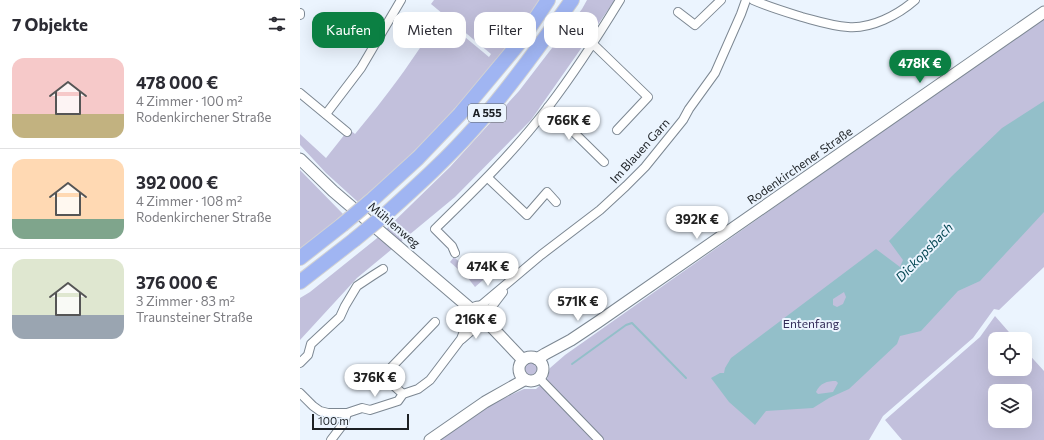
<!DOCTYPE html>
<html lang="de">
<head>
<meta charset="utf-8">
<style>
  body { margin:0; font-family:Commissioner,sans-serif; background:#f2f2f3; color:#2b2b33; height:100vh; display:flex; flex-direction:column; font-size:15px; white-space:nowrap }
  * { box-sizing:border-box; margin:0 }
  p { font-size:13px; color:#7c7c81 }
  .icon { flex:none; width:22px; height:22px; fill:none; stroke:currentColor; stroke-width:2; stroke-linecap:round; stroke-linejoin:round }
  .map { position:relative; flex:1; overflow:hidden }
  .drawer { display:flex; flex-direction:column; background:#fff; width:300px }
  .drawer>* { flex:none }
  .guide { position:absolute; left:12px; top:12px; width:380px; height:36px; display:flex; gap:8px }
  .buttons { position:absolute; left:688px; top:332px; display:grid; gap:8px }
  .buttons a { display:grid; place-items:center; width:44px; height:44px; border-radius:8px; background:#fff; box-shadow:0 4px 16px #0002; font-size:20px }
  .scale { position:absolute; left:12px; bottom:10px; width:97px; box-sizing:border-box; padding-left:4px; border:2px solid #1c2024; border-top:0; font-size:11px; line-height:14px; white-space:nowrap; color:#1c2024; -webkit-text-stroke:3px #ebf4fe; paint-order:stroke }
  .price { position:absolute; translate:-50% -34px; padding:0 9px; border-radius:14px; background:#fff; color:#222; font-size:13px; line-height:26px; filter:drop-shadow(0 1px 2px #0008) }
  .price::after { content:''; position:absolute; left:50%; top:24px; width:12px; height:9px; margin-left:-6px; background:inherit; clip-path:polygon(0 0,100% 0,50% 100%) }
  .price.on { background:#0b8043; color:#fff }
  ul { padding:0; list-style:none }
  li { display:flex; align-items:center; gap:12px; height:100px; padding:0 12px }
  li+li { border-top:1px solid #e1e1e2 }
  li span { display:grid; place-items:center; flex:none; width:112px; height:80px; border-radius:12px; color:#555 }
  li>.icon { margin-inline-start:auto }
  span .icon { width:48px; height:48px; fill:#fffc; stroke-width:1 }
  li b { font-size:17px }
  h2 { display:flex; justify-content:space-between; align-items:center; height:48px; padding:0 12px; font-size:17px }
  .pill { padding:0 14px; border-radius:12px; background:#fff; box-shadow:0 4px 16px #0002; font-size:14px; line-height:36px }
  .pill.on { background:#0b8043; color:#fff }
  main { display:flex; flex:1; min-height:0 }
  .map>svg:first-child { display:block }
  .green { fill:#c2c0dc; fill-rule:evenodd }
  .water { fill:#93bfc9; fill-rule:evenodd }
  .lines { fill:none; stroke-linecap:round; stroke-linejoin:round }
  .stream { stroke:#93bfc9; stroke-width:2 }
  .street-casing { stroke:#7c8792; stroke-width:10 }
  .secondary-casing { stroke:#7c8792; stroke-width:13 }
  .highway-casing { stroke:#d2d2d3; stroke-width:16 }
  .street { stroke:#fff; stroke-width:8 }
  .secondary { stroke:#fff; stroke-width:11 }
  .highway { stroke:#a0b5f2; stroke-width:14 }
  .highway-bridge-casing { stroke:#d2d2d3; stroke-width:16; stroke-linecap:butt }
  .highway-bridge { stroke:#a0b5f2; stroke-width:14 }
  .labels { text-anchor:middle; stroke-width:4; stroke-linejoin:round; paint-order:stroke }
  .shield { fill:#ebf4fe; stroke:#5a6065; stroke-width:1 }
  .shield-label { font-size:11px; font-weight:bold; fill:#1c2024 }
  .street-label { font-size:12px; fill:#1c2024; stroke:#ebf4fe }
  .park-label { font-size:12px; fill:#322b58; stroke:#ebf4fe }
  .water-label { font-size:13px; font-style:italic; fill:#054753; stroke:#ebf4fe }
</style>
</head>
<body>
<main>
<section class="drawer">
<h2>7 Objekte<svg class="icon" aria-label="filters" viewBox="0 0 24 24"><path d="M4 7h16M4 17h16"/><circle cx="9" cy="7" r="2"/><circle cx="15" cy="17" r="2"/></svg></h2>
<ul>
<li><span style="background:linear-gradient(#f6c9c9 70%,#c2b280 0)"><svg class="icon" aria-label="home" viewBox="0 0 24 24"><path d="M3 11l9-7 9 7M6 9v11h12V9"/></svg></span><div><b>478 000 €</b><p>4 Zimmer · 100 m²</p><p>Rodenkirchener Straße</p></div></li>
<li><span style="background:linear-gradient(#ffd9b3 75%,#7fa58c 0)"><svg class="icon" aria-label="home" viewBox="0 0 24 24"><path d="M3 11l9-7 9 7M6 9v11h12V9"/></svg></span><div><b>392 000 €</b><p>4 Zimmer · 108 m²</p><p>Rodenkirchener Straße</p></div></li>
<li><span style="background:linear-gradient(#dfe7d0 70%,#9aa5b1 0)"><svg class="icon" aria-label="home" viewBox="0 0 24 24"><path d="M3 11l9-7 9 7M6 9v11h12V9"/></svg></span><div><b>376 000 €</b><p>3 Zimmer · 83 m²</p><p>Traunsteiner Straße</p></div></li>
</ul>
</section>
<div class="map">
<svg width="744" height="440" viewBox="0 0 744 440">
  <rect width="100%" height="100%" fill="#ebf4fe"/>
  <g class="green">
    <path d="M134,0H240C200,58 155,112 104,161C90,176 73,188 58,202L26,173L0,145V134L26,158L49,129L55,134C70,116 85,97 99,78C114,58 126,37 142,18L189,57L191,54L131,4Z"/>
    <path d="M287,0H315L231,120L155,197L57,278L0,340V298L10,292L76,239L150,167L219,91L282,9Z"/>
    <path d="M744,17V267L699,310L694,309L673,338L583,416L569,440H138L189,405L224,389H236L247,379L250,368L265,355Z"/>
    <path d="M0,170L43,214L36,220L37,222L0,250Z"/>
    <path d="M154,257L166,268L171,262L182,273L183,280L175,287L168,278L150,262Z"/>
    <path d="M695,316L715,339H695V369H725V350L744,371V440H602L585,420L680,337ZM695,391H725V421H695Z"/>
    <circle cx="231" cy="369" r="6"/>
  </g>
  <path class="water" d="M744,101V212L680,281L658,291L621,331L600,336L597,344L549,389L529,398L513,408L466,411L455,425L429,402L411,378L420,373H424L425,368L431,358L576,249L600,267L603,260L589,241L652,176L702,128ZM544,292L546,297L543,304L537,307L533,305V299ZM536,381L538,383L533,392L518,394L516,392C520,383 527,381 536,381Z"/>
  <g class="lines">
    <path class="stream" d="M272,364L326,325L332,323L386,378"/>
    <g class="street-casing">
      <g id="street">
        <path d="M453,0C469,7 486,12 502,17C517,21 532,26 548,27C571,29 598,15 615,0"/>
        <path d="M378,12L395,25L421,0"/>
        <path d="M0,13V15"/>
        <path d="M293,44L348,97L317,130"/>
        <path d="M0,93L47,132"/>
        <path d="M248,107L304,162"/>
        <path d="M26,114L61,68L101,0"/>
        <path d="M188,178L227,215L247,192L256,202"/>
        <path d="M155,253L152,246L135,229C175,190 215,151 249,106C275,72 298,36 320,0"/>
        <path d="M179,307L241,255L300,210L326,186L345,167L383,120L389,109L415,73L441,14L446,0"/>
        <path d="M187,313L203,292"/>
        <path d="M162,339L178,325"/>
        <path d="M0,363L8,355L11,344L40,317L45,306L57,286L72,276L83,269"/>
        <path d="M239,378L299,440"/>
        <path d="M0,393L13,406L20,411L28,413H47L62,408L70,410L98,401L103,394L118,389L130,380L161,339L166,326L171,319"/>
        <path d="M103,394L83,376L135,322"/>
        <path d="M31,440L44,423L47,413"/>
      </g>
    </g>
    <g class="secondary-casing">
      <g id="secondary">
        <path d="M0,159L33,191L172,310"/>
        <circle cx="179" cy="316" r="9"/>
        <path d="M186,321L223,360"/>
        <circle cx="231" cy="369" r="12"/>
        <path d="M237,359L245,354L271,340L298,322L744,12"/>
        <path d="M130,440L185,402L224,380"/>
      </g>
    </g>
    <g class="highway-casing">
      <g id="highway">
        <path d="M73,199L118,158L160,114L220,42L248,0"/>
        <path d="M87,213C118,185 149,157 176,126C211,86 242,43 272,0"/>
        <path d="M0,258L42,225"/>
        <path d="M0,282L54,240"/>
      </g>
    </g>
    <use href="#street" class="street"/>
    <use href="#secondary" class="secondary"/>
    <use href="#highway" class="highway"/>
    <g class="highway-bridge-casing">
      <g id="highway-bridge">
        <path d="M42,225L73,199"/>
        <path d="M54,240L87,213"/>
      </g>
    </g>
    <use href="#highway-bridge" class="highway-bridge"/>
  </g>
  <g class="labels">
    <rect class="shield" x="168" y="104" width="38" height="18" rx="3"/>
    <g class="shield-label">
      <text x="187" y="117">A 555</text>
    </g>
    <g class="street-label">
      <text transform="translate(340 151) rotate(-48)" y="4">Im Blauen Garn</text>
      <text transform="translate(500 166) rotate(-35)" y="4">Rodenkirchener Straße</text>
      <text transform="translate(94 225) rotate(40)" y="4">Mühlenweg</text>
    </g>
    <g class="park-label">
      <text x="511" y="328">Entenfang</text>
    </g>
    <g class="water-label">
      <text transform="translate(624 252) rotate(-46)" y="5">Dickopsbach</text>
    </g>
  </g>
</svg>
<div class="buttons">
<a><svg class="icon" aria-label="locate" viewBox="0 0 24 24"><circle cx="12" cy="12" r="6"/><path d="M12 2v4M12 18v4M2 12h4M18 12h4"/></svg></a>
<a><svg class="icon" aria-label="layers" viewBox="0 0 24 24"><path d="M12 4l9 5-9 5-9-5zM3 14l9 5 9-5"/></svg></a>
</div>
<div class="scale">100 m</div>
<b class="price on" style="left:620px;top:84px">478K €</b>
<b class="price" style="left:269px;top:141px">766K €</b>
<b class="price" style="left:397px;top:240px">392K €</b>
<b class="price" style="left:188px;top:287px">474K €</b>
<b class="price" style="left:278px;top:322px">571K €</b>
<b class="price" style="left:176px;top:340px">216K €</b>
<b class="price" style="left:75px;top:398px">376K €</b>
<div class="guide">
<a class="pill on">Kaufen</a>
<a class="pill">Mieten</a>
<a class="pill">Filter</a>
<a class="pill">Neu</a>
</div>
</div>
</main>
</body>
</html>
